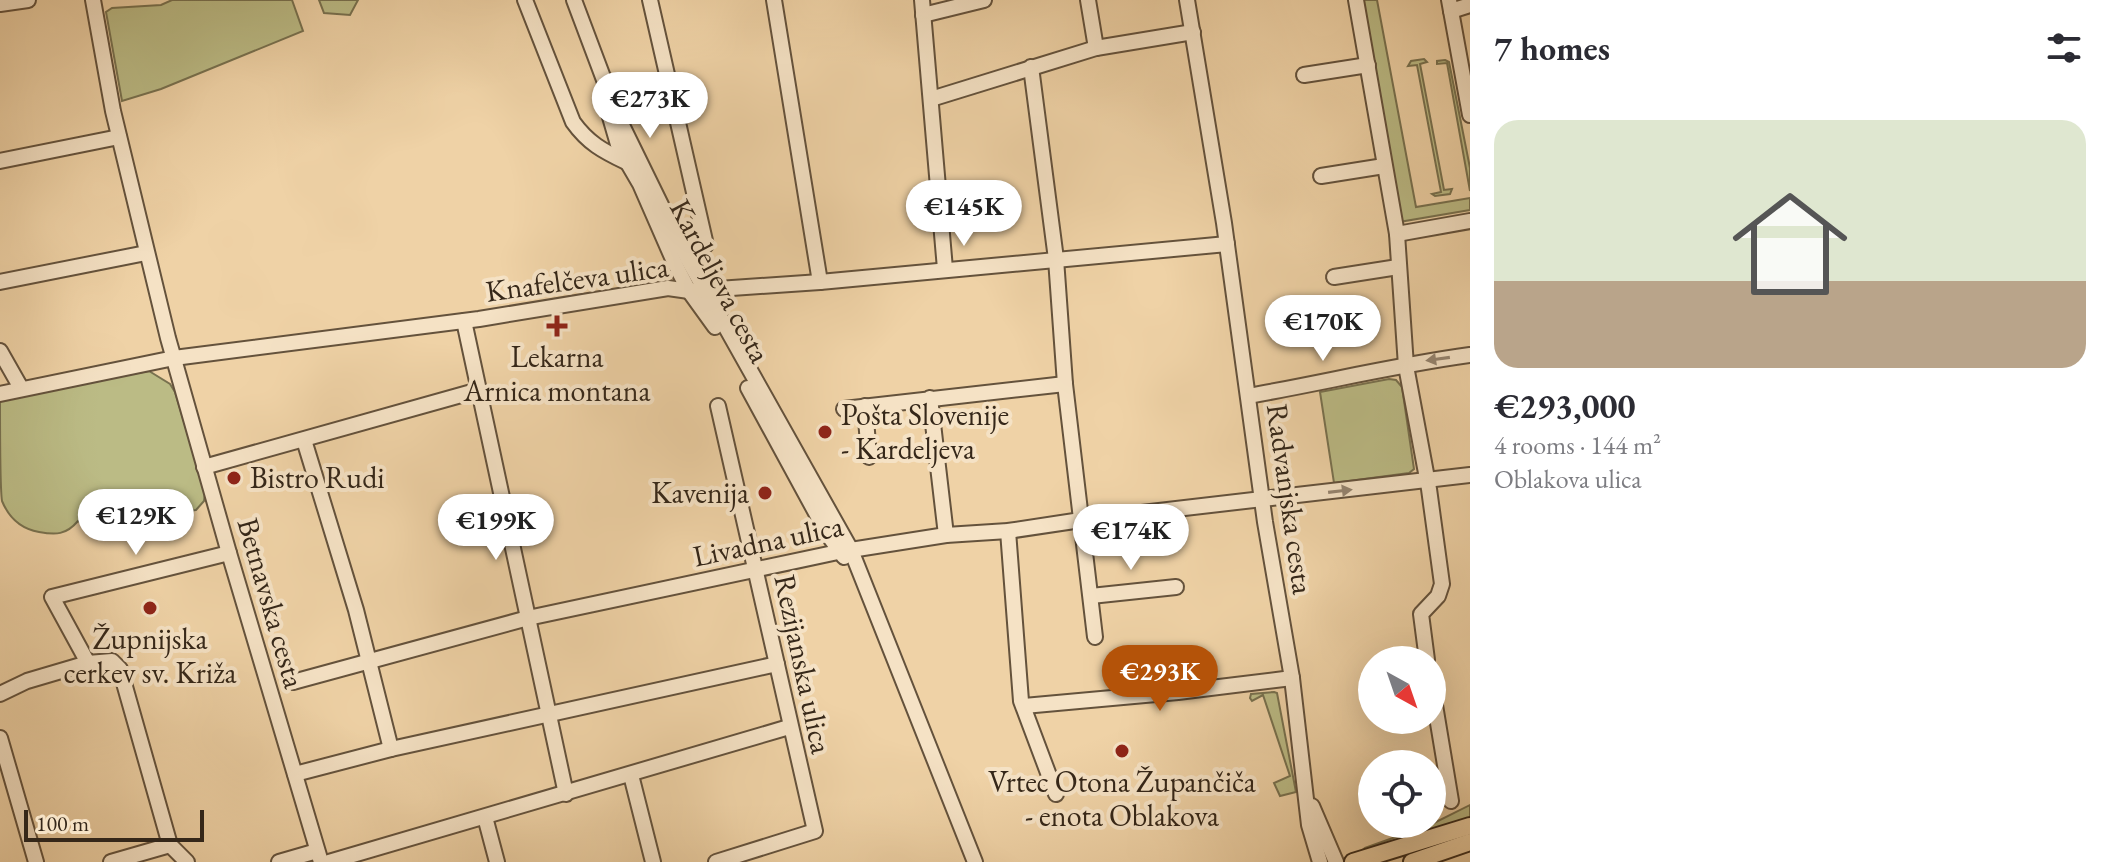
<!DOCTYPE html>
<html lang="en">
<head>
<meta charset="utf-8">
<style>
  body { margin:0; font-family:"EB Garamond",serif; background:#f7f7f7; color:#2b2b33; height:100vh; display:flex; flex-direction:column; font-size:30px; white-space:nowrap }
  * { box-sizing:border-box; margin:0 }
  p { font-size:26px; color:#7c7c81 }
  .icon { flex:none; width:44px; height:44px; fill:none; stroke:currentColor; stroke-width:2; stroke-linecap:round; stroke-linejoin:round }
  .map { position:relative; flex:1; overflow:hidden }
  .details { display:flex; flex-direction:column; background:#fff; width:640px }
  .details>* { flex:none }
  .needle { width:52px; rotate:140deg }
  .controls { position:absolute; left:1358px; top:646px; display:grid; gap:16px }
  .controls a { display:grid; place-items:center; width:88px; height:88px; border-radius:50%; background:#fff; box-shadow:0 8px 32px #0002; font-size:40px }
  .scale { position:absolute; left:24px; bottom:20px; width:180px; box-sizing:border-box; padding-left:8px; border:4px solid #352719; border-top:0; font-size:22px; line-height:28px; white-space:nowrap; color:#352719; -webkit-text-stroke:6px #f5e2c5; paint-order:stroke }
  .price { position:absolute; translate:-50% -68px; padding:0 18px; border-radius:28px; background:#fff; color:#222; font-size:26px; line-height:52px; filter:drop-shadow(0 2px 4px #0008) }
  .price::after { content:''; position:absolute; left:50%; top:48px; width:24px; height:18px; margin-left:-12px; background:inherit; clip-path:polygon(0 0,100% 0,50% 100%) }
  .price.active { background:#b45309; color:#fff }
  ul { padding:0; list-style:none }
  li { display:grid; align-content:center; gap:16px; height:424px; padding:0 24px }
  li+li { border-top:2px solid #e1e1e2 }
  li span { display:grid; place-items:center; height:248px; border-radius:24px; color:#555 }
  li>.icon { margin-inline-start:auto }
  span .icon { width:144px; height:144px; fill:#fffc; stroke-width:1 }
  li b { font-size:34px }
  h2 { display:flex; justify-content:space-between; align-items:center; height:96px; padding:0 24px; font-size:34px }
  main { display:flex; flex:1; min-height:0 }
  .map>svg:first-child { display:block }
  .green { fill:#bbbb85; stroke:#78714f; stroke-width:2 }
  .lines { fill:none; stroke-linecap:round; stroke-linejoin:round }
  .minor-casing { stroke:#64523c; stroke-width:18 }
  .major-casing { stroke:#352719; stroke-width:20 }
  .minor { stroke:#f5e2c5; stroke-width:14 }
  .major { stroke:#efd2a6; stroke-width:16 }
  .oneway { fill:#95846f }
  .poi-dot { fill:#8f2418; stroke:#f5e2c5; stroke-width:3 }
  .labels { text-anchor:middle; stroke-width:8; stroke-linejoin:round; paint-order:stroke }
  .street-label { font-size:30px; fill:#352719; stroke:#f5e2c5 }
  .poi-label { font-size:30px; fill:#352719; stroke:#f5e2c5 }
</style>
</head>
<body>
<main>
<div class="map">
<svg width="1470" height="862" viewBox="0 0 1470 862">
  <rect width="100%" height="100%" fill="#efd2a6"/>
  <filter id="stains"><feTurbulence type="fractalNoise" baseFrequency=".0025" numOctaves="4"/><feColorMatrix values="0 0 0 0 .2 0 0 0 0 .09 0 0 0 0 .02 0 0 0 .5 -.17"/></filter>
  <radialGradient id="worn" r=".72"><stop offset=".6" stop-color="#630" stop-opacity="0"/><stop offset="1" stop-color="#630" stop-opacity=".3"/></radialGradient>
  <g class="green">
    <path d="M172,0H292L303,31L161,89L122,101L106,12L112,8L161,5Z"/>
    <path d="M319,0H358L350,15L324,13Z"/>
    <path d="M1363,0H1377L1416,207L1470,198V210L1399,222Z"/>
    <path d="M1424,59L1427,62L1420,64L1444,190L1452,189L1450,194L1435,196L1432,194L1441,192L1417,65L1408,66L1411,61Z"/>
    <path d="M1445,60L1449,62L1470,168V191L1447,63L1437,64V61Z"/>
    <path d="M149,371L170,384L175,392L205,492L204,501L196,510C179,513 153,511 140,499L107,507V519L104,524L91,526L78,521C66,535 56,535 39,532C22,529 9,518 2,501C0,489 0,419 0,400L23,393Z"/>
    <path d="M1389,379L1396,380L1402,387L1414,469L1409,473L1334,483L1320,392Z"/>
    <path d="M1274,692L1277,693L1296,792L1280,796L1274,783L1290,776L1263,695L1252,701L1250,698L1251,694Z"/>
    <path d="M1470,805V821L1359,853L1365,848L1432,824Z"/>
  </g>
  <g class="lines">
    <g class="minor-casing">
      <g id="minor">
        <path d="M93,0L113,111L168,338L229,553L321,862"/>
        <path d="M525,0L573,122C588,143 603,151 626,162"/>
        <path d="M574,0L618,117L687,258L851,550L975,862"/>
        <path d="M650,0L706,245"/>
        <path d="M774,0L820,282"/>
        <path d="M922,0L945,269"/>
        <path d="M1088,0L1096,48"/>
        <path d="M1187,0L1224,223L1265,522L1292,678L1309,825L1320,862"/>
        <path d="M1356,0L1397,234L1406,366L1429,489L1442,584L1438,596L1421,614L1427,660"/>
        <path d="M1449,0L1470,115"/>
        <path d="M0,4L28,0"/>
        <path d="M1451,11L1470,5"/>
        <path d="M923,15L984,0"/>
        <path d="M1031,67L1056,259L1065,384L1095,637"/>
        <path d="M1304,75L1368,65"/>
        <path d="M931,99L1096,48L1193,32"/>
        <path d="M608,110L619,148L640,184L675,264L689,291L715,327"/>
        <path d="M0,161L119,137"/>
        <path d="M1321,176L1384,166"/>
        <path d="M1397,234L1470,221"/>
        <path d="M1334,277L1398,267"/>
        <path d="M0,282L146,253"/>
        <path d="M464,321L566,794"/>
        <path d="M0,351L21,388"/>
        <path d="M748,388L828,535L844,557"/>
        <path d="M0,394L174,358L479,319L668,288L689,291L820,282L1227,244"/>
        <path d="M1248,396C1322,383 1396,365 1470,355"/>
        <path d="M930,398L946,535"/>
        <path d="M865,406L869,457"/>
        <path d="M844,409L1065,384"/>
        <path d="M304,440L356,610L391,749"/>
        <path d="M204,467L479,390"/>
        <path d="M1008,531L1021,701L1056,794"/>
        <path d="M1091,596L1176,587"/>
        <path d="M293,682L528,618L838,552L946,535L1008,531L1081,520L1470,475"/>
        <path d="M1432,687L1451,801"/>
        <path d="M0,694L27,681L88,663"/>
        <path d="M1024,706L1178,692L1292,678"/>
        <path d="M0,738L36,862"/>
        <path d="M295,774L391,749L777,664"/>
        <path d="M631,775L653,862"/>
        <path d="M1312,806L1336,862"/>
        <path d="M485,817L497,862"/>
        <path d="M111,862L170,845"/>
        <path d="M187,862L170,845L120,669L112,661L88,663L52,597L229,553"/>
        <path d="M279,862L317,851"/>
        <path d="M329,862L789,727"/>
        <path d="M716,862L815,831L718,406"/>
      </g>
    </g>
    <g class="major-casing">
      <g id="major">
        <path d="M1353,862L1470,826"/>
        <path d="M1412,862L1470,842"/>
      </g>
    </g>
    <use href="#minor" class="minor"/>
    <use href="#major" class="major"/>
  </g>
  <defs><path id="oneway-solid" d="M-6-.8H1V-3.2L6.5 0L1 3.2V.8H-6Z" transform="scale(2)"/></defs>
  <g class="oneway">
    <use href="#oneway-solid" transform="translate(1438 359) rotate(172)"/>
    <use href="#oneway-solid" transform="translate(1340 491) rotate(-7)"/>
  </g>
  <g class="poi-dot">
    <path d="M553 314h8v8h8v8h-8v8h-8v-8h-8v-8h8z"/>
    <circle cx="825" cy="432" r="8"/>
    <circle cx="234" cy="478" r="8"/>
    <circle cx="765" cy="493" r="8"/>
    <circle cx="150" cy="608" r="8"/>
    <circle cx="1122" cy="751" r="8"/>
  </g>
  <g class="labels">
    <g class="street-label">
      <text transform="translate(577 279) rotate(-8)" y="10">Knafelčeva ulica</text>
      <text transform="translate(720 281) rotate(62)" y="10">Kardeljeva cesta</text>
      <text transform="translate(1290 499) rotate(82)" y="10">Radvanjska cesta</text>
      <text transform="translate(768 541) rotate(-12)" y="10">Livadna ulica</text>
      <text transform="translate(271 603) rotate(74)" y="10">Betnavska cesta</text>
      <text transform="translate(803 664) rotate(78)" y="10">Rezijanska ulica</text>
    </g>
    <g class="poi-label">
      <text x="557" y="367">Lekarna<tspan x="557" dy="34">Arnica montana</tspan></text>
      <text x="841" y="425" text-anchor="start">Pošta Slovenije<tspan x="841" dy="34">- Kardeljeva</tspan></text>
      <text x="250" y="488" text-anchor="start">Bistro Rudi</text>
      <text x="749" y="503" text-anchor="end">Kavenija</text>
      <text x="150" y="649">Župnijska<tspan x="150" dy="34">cerkev sv. Križa</tspan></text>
      <text x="1122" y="792">Vrtec Otona Župančiča<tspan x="1122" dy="34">- enota Oblakova</tspan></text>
    </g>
  </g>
  <rect width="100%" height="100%" filter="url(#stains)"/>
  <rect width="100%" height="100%" fill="url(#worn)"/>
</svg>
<div class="controls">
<a><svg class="needle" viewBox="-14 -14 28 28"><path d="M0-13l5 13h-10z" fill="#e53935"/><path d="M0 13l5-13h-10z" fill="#7c7c81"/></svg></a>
<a><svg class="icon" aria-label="locate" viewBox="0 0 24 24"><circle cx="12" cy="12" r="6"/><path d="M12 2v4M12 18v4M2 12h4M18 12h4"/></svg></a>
</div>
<div class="scale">100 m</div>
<b class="price" style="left:650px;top:140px">€273K</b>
<b class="price" style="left:964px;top:248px">€145K</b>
<b class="price" style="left:1323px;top:363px">€170K</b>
<b class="price" style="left:136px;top:557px">€129K</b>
<b class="price" style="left:496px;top:562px">€199K</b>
<b class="price" style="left:1131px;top:572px">€174K</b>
<b class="price active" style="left:1160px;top:713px">€293K</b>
</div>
<section class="details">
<h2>7 homes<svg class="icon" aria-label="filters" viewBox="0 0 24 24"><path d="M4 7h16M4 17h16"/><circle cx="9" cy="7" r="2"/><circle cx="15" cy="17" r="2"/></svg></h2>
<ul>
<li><span style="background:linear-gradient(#dfe7d0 65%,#b9a48a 0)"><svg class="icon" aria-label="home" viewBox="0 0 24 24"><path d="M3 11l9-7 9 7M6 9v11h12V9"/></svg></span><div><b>€293,000</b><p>4 rooms · 144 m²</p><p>Oblakova ulica</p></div></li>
</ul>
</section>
</main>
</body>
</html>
